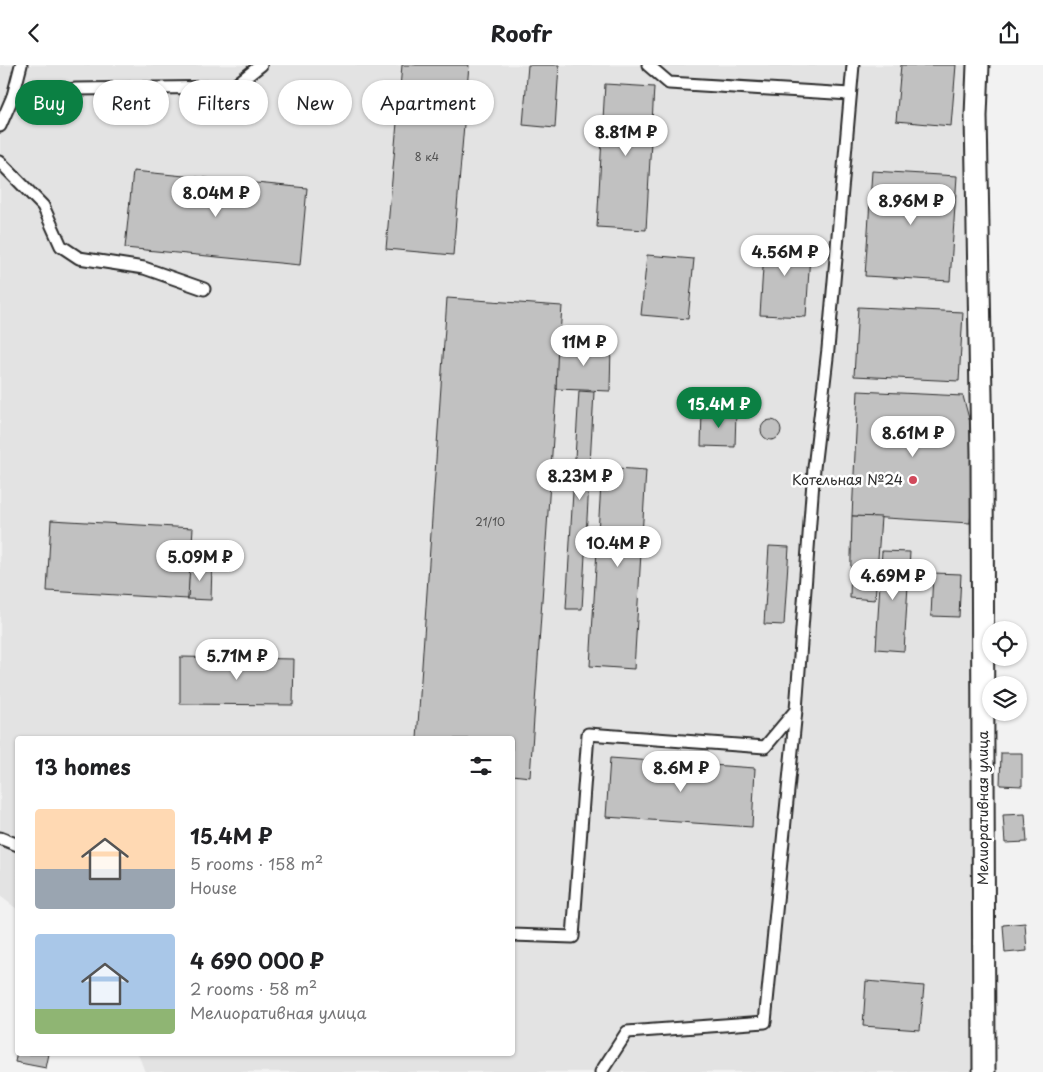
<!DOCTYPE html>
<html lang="en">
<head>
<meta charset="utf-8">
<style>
  body { margin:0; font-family:"Playpen Sans",sans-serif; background:#f2f2f2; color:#202124; height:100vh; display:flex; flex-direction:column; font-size:19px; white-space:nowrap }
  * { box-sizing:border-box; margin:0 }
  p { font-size:16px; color:#757577 }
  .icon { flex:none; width:28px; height:28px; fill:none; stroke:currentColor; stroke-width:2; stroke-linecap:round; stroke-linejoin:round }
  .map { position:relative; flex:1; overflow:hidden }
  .drawer { position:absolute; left:15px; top:671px; width:500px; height:320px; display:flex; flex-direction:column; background:#fff; border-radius:5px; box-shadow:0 1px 4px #0004 }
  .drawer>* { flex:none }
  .top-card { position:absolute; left:15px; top:15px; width:500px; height:45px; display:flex; gap:10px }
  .fabs { position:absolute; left:982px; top:556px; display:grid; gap:10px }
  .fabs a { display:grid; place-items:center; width:45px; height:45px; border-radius:50%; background:#fff; box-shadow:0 1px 4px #0004; font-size:25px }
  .price { position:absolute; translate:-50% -42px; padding:0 11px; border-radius:18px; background:#fff; color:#222; font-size:16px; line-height:32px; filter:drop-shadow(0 1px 2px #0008) }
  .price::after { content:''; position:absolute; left:50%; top:30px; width:15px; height:11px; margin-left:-8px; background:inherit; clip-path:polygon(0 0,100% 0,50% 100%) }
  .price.selected { background:#0b8043; color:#fff }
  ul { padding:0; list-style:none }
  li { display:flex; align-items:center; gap:15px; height:125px; padding:0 20px }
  li span { display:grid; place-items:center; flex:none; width:140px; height:100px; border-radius:5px; color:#555 }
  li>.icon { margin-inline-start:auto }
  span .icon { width:60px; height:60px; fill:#fffc; stroke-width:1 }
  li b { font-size:21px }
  h2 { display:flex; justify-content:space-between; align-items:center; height:60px; padding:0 20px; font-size:21px }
  .pill { padding:0 18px; border-radius:22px; background:#fff; box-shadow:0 1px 4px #0004; font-size:18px; line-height:45px }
  .pill.selected { background:#0b8043; color:#fff }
  header { display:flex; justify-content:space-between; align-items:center; height:65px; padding:0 20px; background:#fff; font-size:22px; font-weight:700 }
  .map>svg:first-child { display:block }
  .built { fill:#e3e3e3 }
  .building { fill:#c1c1c1; stroke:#2b2b2b }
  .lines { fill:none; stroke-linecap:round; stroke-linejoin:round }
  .service-casing { stroke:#2b2b2b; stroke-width:15 }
  .minor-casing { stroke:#2b2b2b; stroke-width:25 }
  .service { stroke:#fff; stroke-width:11 }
  .minor { stroke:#fff; stroke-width:21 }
  .poi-dot { fill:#d1495b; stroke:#fff; stroke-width:2 }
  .labels { text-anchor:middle; stroke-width:5; stroke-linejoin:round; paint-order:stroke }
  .number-label { font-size:11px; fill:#505050 }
  .poi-label { font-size:14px; fill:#2b2b2b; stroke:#fff; text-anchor:end }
  .street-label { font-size:14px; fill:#2b2b2b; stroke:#fff }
</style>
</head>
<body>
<header><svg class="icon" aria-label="back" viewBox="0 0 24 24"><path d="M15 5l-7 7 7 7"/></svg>Roofr<svg class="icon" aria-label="share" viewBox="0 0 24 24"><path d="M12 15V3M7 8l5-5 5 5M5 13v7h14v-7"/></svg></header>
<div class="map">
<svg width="1043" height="1007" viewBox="0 0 1043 1007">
  <rect width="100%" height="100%" fill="#f2f2f2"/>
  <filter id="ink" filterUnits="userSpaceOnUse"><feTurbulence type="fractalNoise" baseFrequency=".02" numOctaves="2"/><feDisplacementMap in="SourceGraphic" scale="10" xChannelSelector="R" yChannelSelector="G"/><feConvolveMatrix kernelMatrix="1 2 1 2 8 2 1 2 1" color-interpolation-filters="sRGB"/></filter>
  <g filter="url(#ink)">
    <path class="built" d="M0,0H973L979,1007H145L138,989H512V674H18L17,844L0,831Z"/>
    <g class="building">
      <path d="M402,0H469L453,190L386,184Z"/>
      <path d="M528,0H559L555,63L523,60Z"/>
      <path d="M901,0H956L951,61L896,56Z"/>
      <path d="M605,19L654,22L646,165L597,162Z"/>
      <path d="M133,106L307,123L300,200L125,183Z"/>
      <path d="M872,106L957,111L950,216L865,211Z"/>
      <path d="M765,171L811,174L806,252L760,250Z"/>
      <path d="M647,190L694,194L688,254L641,250Z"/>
      <path d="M447,233L562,241L530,712L512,710V674H417Z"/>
      <path d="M858,242L963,247L959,316L854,311Z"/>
      <path d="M558,277L611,279L610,326L556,324Z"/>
      <path d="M579,326L594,327L582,544H566Z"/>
      <path d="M858,326L963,331L976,380L970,458L852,451Z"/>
      <path d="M702,346H736L735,382L701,381Z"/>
      <circle cx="771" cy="365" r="10"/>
      <path d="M602,402L646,405L634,604L590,601Z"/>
      <path d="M852,451L881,452L875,535L850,533Z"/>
      <path d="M51,455L193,463L188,534L47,526Z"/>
      <path d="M769,481L789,482L784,560L764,559Z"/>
      <path d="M882,486L910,487L904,586L876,584Z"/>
      <path d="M190,498L212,499L211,535L188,534Z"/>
      <path d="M933,508L961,509L959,552L931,551Z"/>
      <path d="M180,592L294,594L293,640L180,639Z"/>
      <path d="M1001,688H1022V721L1000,720Z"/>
      <path d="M610,693L755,703L752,762L606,752Z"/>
      <path d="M1025,749L1027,777L1005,778L1003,750Z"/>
      <path d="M1025,858L1027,886L1005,888L1003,860Z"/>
      <path d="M866,916L924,921L920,965L863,961Z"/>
      <path d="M18,981V989H49L46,1003L15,997Z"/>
    </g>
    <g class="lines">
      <g class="service-casing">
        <g id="service">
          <path d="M648,0L669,18L850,29"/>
          <path d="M13,31L76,24L233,22L261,0"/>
          <path d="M0,61L13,31L21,0"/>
          <path d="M0,97L43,141L61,181L79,193L144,203L204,224"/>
          <path d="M0,773L18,780"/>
          <path d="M512,870L573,872L588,669L765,682L796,645L814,403L828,284L853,0"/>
          <path d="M601,1007L627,967L765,957L796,645"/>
        </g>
      </g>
      <g class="minor-casing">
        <path id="minor" d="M978,0L976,51L982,388L984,1007"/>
      </g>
      <use href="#service" class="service"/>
      <use href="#minor" class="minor"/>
    </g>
  </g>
  <circle class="poi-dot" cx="913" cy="415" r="5"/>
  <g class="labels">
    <g class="number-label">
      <text x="427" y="96">8 к4</text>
      <text x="490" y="461">21/10</text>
    </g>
    <g class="poi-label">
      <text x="903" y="420">Котельная №24</text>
    </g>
    <g class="street-label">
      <text transform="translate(983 743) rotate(-90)" y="5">Мелиоративная улица</text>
    </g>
  </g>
</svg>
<div class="fabs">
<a><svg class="icon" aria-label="locate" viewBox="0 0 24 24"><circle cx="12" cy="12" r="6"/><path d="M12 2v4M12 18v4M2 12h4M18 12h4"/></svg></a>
<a><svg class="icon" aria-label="layers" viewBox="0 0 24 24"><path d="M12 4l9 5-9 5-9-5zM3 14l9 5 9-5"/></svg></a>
</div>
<b class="price" style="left:626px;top:92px">8.81M ₽</b>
<b class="price" style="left:216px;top:153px">8.04M ₽</b>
<b class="price" style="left:911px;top:161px">8.96M ₽</b>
<b class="price" style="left:785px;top:212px">4.56M ₽</b>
<b class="price" style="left:584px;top:302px">11M ₽</b>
<b class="price selected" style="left:719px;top:364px">15.4M ₽</b>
<b class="price" style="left:913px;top:393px">8.61M ₽</b>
<b class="price" style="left:580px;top:436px">8.23M ₽</b>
<b class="price" style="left:618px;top:503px">10.4M ₽</b>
<b class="price" style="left:200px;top:517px">5.09M ₽</b>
<b class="price" style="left:893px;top:536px">4.69M ₽</b>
<b class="price" style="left:237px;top:616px">5.71M ₽</b>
<b class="price" style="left:681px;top:728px">8.6M ₽</b>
<div class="top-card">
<a class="pill selected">Buy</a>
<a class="pill">Rent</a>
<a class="pill">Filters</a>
<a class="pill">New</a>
<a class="pill">Apartment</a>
</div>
<section class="drawer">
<h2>13 homes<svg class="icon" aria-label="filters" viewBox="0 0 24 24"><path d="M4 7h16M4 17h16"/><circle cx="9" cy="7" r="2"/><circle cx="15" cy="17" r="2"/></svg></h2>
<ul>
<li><span style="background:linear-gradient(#ffd9b3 60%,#9aa5b1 0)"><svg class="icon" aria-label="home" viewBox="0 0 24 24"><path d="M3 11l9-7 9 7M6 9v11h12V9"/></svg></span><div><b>15.4M ₽</b><p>5 rooms · 158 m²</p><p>House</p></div></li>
<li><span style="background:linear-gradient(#a9c7e8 75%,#8fb573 0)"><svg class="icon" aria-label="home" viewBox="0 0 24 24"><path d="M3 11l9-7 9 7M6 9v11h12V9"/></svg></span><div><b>4 690 000 ₽</b><p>2 rooms · 58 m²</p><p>Мелиоративная улица</p></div></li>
</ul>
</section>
</div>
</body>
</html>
